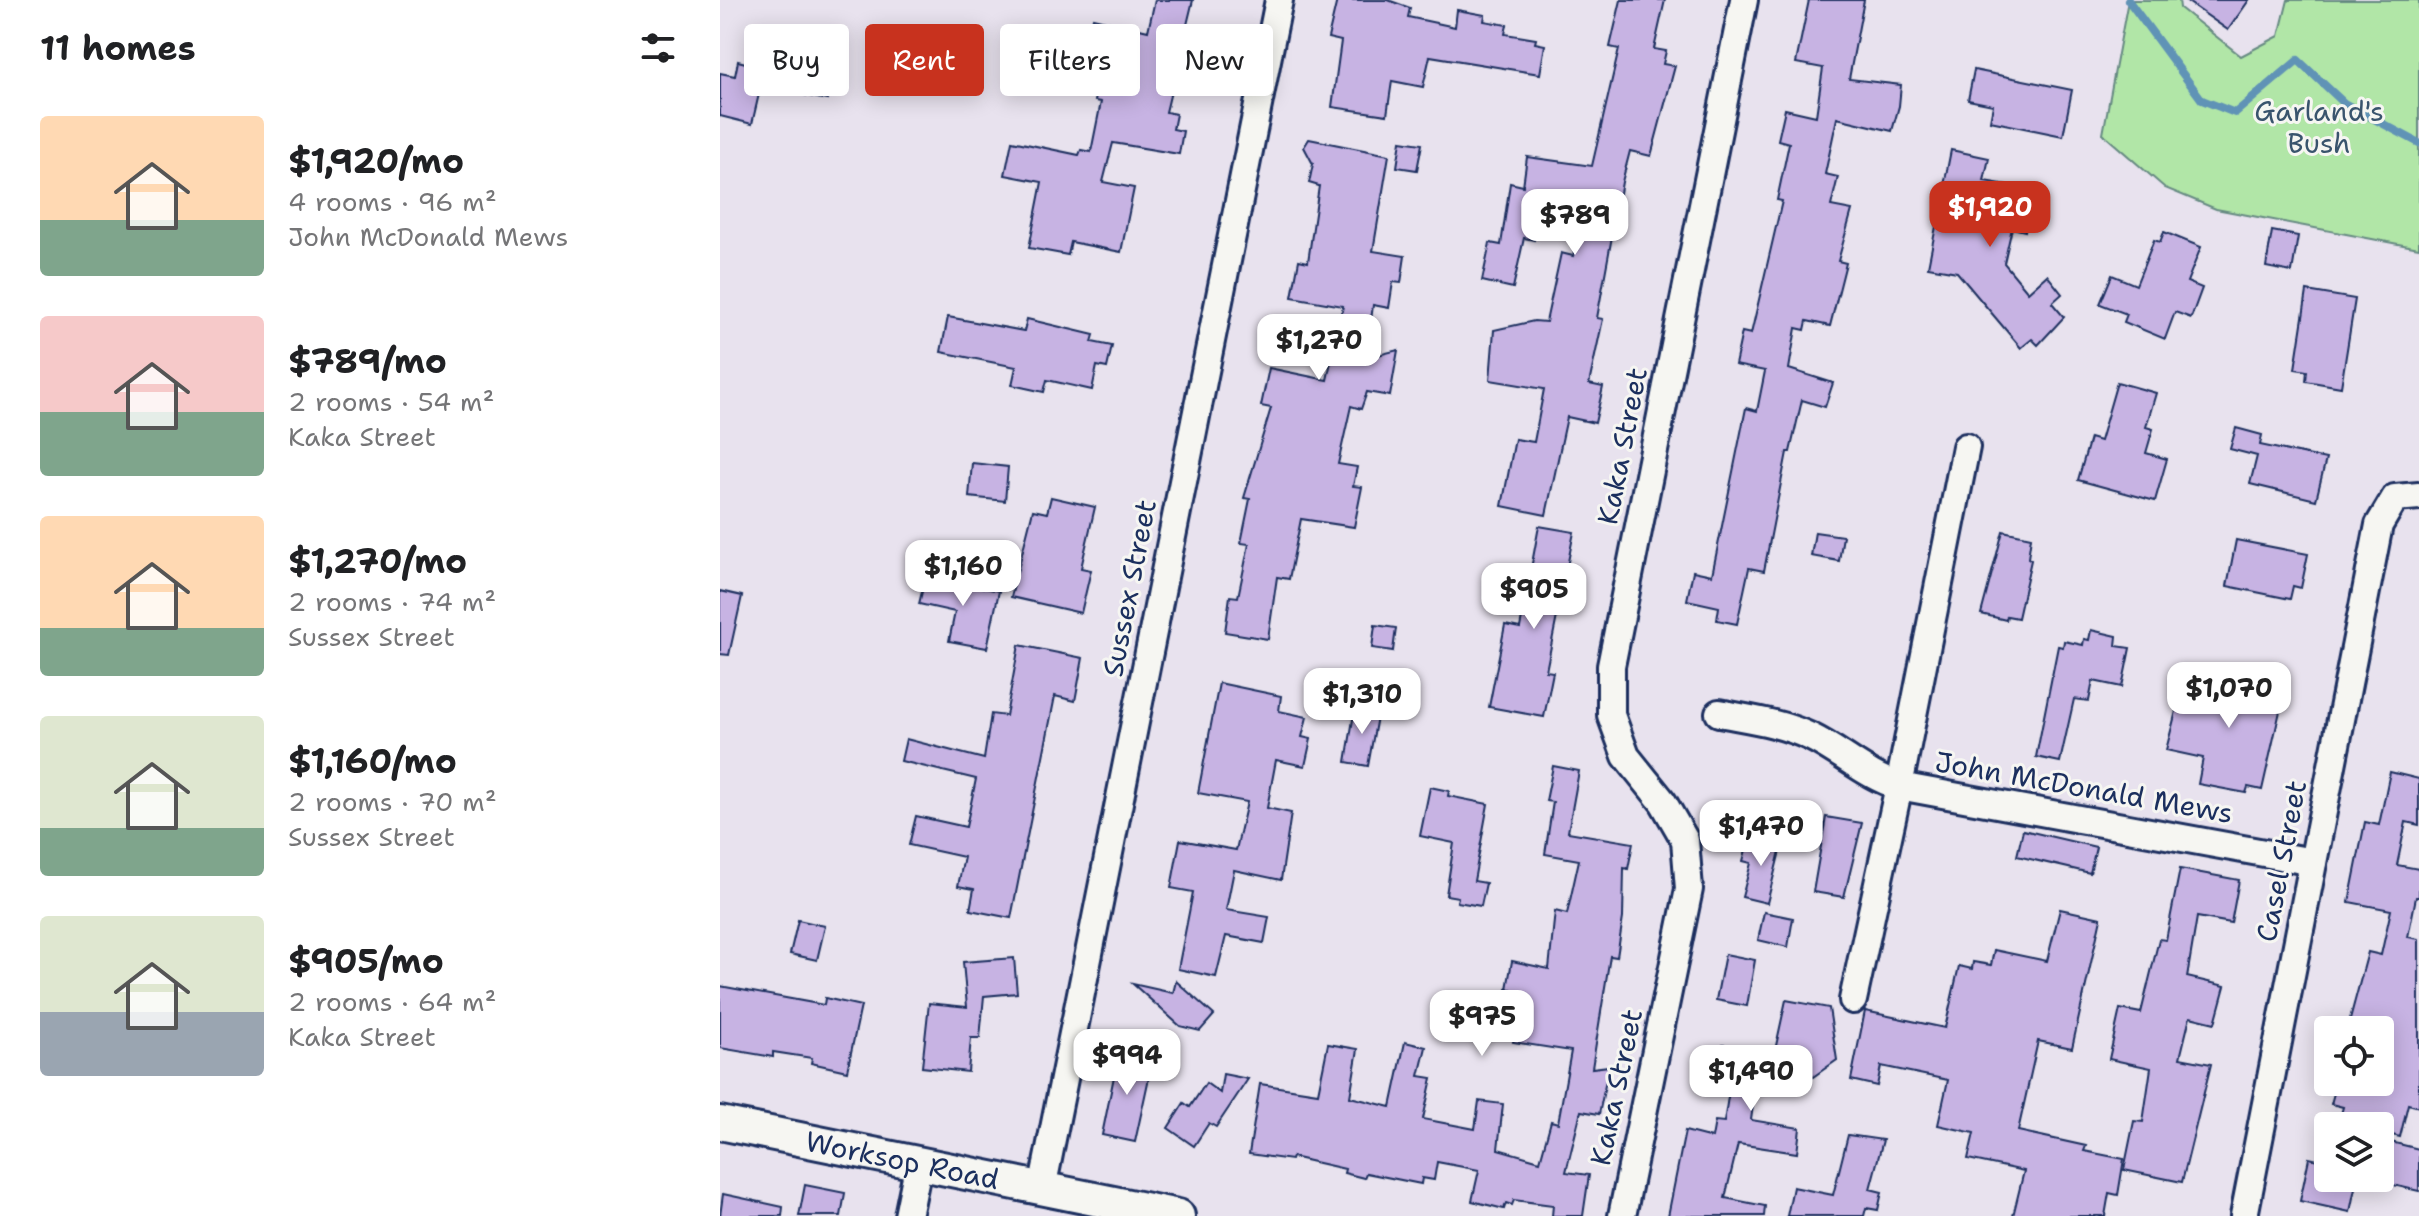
<!DOCTYPE html>
<html lang="en">
<head>
<meta charset="utf-8">
<style>
  body { margin:0; font-family:"Shantell Sans",sans-serif; background:#f2f2f2; color:#202124; height:100vh; display:flex; flex-direction:column; font-size:30px; white-space:nowrap }
  * { box-sizing:border-box; margin:0 }
  p { font-size:26px; color:#757577 }
  .icon { flex:none; width:44px; height:44px; fill:none; stroke:currentColor; stroke-width:2; stroke-linecap:round; stroke-linejoin:round }
  .map { position:relative; flex:1; overflow:hidden }
  .sheet { display:flex; flex-direction:column; background:#fff; width:720px }
  .sheet>* { flex:none }
  .top-card { position:absolute; left:24px; top:24px; width:760px; height:72px; display:flex; gap:16px }
  .controls { position:absolute; left:1594px; top:1016px; display:grid; gap:16px }
  .controls a { display:grid; place-items:center; width:80px; height:80px; border-radius:8px; background:#fff; box-shadow:0 4px 20px #0003; font-size:40px }
  .price { position:absolute; translate:-50% -68px; padding:0 18px; border-radius:16px; background:#fff; color:#222; font-size:26px; line-height:52px; filter:drop-shadow(0 2px 4px #0008) }
  .price::after { content:''; position:absolute; left:50%; top:48px; width:24px; height:18px; margin-left:-12px; background:inherit; clip-path:polygon(0 0,100% 0,50% 100%) }
  .price.current { background:#c8321e; color:#fff }
  ul { padding:0; list-style:none }
  li { display:flex; align-items:center; gap:24px; height:200px; padding:0 40px }
  li span { display:grid; place-items:center; flex:none; width:224px; height:160px; border-radius:8px; color:#555 }
  li>.icon { margin-inline-start:auto }
  span .icon { width:96px; height:96px; fill:#fffc; stroke-width:1 }
  li b { font-size:34px }
  h2 { display:flex; justify-content:space-between; align-items:center; height:96px; padding:0 40px; font-size:34px }
  .chip { padding:0 28px; border-radius:8px; background:#fff; box-shadow:0 4px 20px #0003; font-size:28px; line-height:72px }
  .chip.current { background:#c8321e; color:#fff }
  main { display:flex; flex:1; min-height:0 }
  .map>svg:first-child { display:block }
  .green { fill:#b1e6a7; stroke:#668a82; stroke-width:2 }
  .lines { fill:none; stroke-linecap:round; stroke-linejoin:round }
  .stream { stroke:#6193b6; stroke-width:8 }
  .building { fill:#c7b3e3; stroke:#1b2f5e; stroke-width:2 }
  .minor-casing { stroke:#1b2f5e; stroke-width:32 }
  .tertiary-casing { stroke:#1b2f5e; stroke-width:38 }
  .minor { stroke:#f6f6f2; stroke-width:26 }
  .tertiary { stroke:#f6f6f2; stroke-width:32 }
  .labels { text-anchor:middle; stroke-width:6; stroke-linejoin:round; paint-order:stroke }
  .park-label { font-size:28px; fill:#39546d; stroke:#f6f6f2 }
  .street-label { font-size:28px; fill:#1b2f5e; stroke:#f6f6f2 }
</style>
</head>
<body>
<main>
<section class="sheet">
<h2>11 homes<svg class="icon" aria-label="filters" viewBox="0 0 24 24"><path d="M4 7h16M4 17h16"/><circle cx="9" cy="7" r="2"/><circle cx="15" cy="17" r="2"/></svg></h2>
<ul>
<li><span style="background:linear-gradient(#ffd9b3 65%,#7fa58c 0)"><svg class="icon" aria-label="home" viewBox="0 0 24 24"><path d="M3 11l9-7 9 7M6 9v11h12V9"/></svg></span><div><b>$1,920/mo</b><p>4 rooms · 96 m²</p><p>John McDonald Mews</p></div></li>
<li><span style="background:linear-gradient(#f6c9c9 60%,#7fa58c 0)"><svg class="icon" aria-label="home" viewBox="0 0 24 24"><path d="M3 11l9-7 9 7M6 9v11h12V9"/></svg></span><div><b>$789/mo</b><p>2 rooms · 54 m²</p><p>Kaka Street</p></div></li>
<li><span style="background:linear-gradient(#ffd9b3 70%,#7fa58c 0)"><svg class="icon" aria-label="home" viewBox="0 0 24 24"><path d="M3 11l9-7 9 7M6 9v11h12V9"/></svg></span><div><b>$1,270/mo</b><p>2 rooms · 74 m²</p><p>Sussex Street</p></div></li>
<li><span style="background:linear-gradient(#dfe7d0 70%,#7fa58c 0)"><svg class="icon" aria-label="home" viewBox="0 0 24 24"><path d="M3 11l9-7 9 7M6 9v11h12V9"/></svg></span><div><b>$1,160/mo</b><p>2 rooms · 70 m²</p><p>Sussex Street</p></div></li>
<li><span style="background:linear-gradient(#dfe7d0 60%,#9aa5b1 0)"><svg class="icon" aria-label="home" viewBox="0 0 24 24"><path d="M3 11l9-7 9 7M6 9v11h12V9"/></svg></span><div><b>$905/mo</b><p>2 rooms · 64 m²</p><p>Kaka Street</p></div></li>
</ul>
</section>
<div class="map">
<svg width="1699" height="1216" viewBox="0 0 1699 1216">
  <rect width="100%" height="100%" fill="#e8e2ee"/>
  <filter id="ink" filterUnits="userSpaceOnUse"><feTurbulence type="fractalNoise" baseFrequency=".0125" numOctaves="2"/><feDisplacementMap in="SourceGraphic" scale="16" xChannelSelector="R" yChannelSelector="G"/><feConvolveMatrix kernelMatrix="1 2 1 2 8 2 1 2 1" color-interpolation-filters="sRGB"/></filter>
  <g filter="url(#ink)">
    <path class="green" d="M1408,0H1459L1460,8L1521,56L1559,36L1568,0H1699V248L1496,209L1445,188L1383,134Z"/>
    <g class="lines">
      <path class="stream" d="M1408,0L1482,100L1515,113L1578,60L1624,103L1699,143"/>
    </g>
    <g class="building">
      <path d="M435,0H473L446,112L456,114L453,129L463,131L459,154L393,143L383,182L414,188L401,252L351,242L348,255L309,248L322,182L285,175L292,141L359,155L361,150L371,152L381,102L375,101L384,56L365,52L373,18L428,31Z"/>
      <path d="M617,0H668L690,8L688,17L735,27L737,10L765,15L764,21L787,25L785,34L816,39L815,43L825,45L820,74L710,56L703,87L672,81L667,115L612,107L621,41L608,38Z"/>
      <path d="M901,0H945L934,49L946,51L943,64L955,66L931,156L910,151L902,182L877,318L883,319L869,384L883,387L875,423L847,417L826,515L782,506L795,439L814,442L824,389L770,380L774,330L814,321L826,322L841,253L853,256L865,199L821,194L814,240L804,238L793,288L762,281L770,243L781,245L790,183L803,186L807,157L872,166L899,49L890,47Z"/>
      <path d="M1089,0H1144L1129,79L1181,85L1179,106L1172,131L1117,118L1105,174L1118,177L1111,206L1132,210L1118,261L1126,263L1110,326L1087,321L1085,330L1076,328L1069,369L1113,383L1105,407L1082,400L1070,452H1067L1044,571L1029,568L1017,624L997,620L999,607L967,600L973,571L992,575L1026,408L1037,411L1045,371L1015,365L1022,332L1031,334L1062,201L1057,200L1069,143L1058,140L1065,109L1096,116L1103,68L1076,63Z"/>
      <path d="M1465,0H1529L1508,30Z"/>
      <path d="M18,61L45,68L32,124L0,116V73L15,76Z"/>
      <path d="M91,63L113,67L107,100L84,95Z"/>
      <path d="M1254,70L1352,90L1343,136L1270,121L1273,105L1248,100Z"/>
      <path d="M589,139L669,155L653,251L685,256L681,283L673,282L669,308L653,305L646,358L678,350L670,396L647,392L641,409L631,406L618,464L637,467L633,486L642,487L634,527L581,519L569,579L557,577L548,639L505,632L510,596L518,597L529,544L521,543L530,499L524,498L551,408L541,406L549,368L607,380L623,306L572,297L579,260L588,262L599,186L589,183L593,164L584,147Z"/>
      <path d="M681,141L702,144L697,170L677,167Z"/>
      <path d="M1231,150L1269,158L1264,181L1300,187L1297,205L1310,207L1305,231L1292,228L1284,263L1308,292L1327,275L1342,294L1332,303L1344,317L1318,345L1312,339L1301,348L1237,272L1208,267Z"/>
      <path d="M1552,231L1578,236L1572,272L1546,267Z"/>
      <path d="M1444,232L1481,247L1467,282L1482,288L1471,318L1455,312L1445,339L1404,322L1407,314L1380,304L1392,275L1416,285L1434,240L1440,242Z"/>
      <path d="M1587,291L1635,299L1621,387L1586,381L1587,371L1575,369Z"/>
      <path d="M228,317L304,331L307,319L374,335L372,342L392,346L387,368L377,366L372,390L327,380L324,392L292,385L296,367L221,352Z"/>
      <path d="M1397,382L1436,393L1426,427L1433,429L1426,453L1447,459L1435,501L1358,480L1370,438L1380,441Z"/>
      <path d="M1516,428L1542,435L1540,445L1606,459L1596,500L1530,484L1537,456L1510,449Z"/>
      <path d="M252,463L288,467L285,501L249,497Z"/>
      <path d="M331,497L375,507L361,568L371,570L361,613L291,597L313,510L327,513Z"/>
      <path d="M819,526L854,532L826,671L833,672L824,717L769,707L785,625L800,628Z"/>
      <path d="M1283,531L1311,537L1308,558L1311,560L1298,618L1287,616L1286,620L1261,614Z"/>
      <path d="M1095,532L1123,536L1119,561L1091,556Z"/>
      <path d="M1516,540L1588,554L1581,588L1573,586L1570,599L1507,586Z"/>
      <path d="M206,575L279,591L267,648L229,641L235,612L199,604Z"/>
      <path d="M0,591L22,596L9,655L0,654Z"/>
      <path d="M655,625L676,628L673,651L652,648Z"/>
      <path d="M1371,630L1397,636L1396,646L1410,648L1402,687L1373,681L1369,701L1354,699L1340,762L1316,757L1338,646L1343,647L1344,641L1363,645L1364,639L1369,640Z"/>
      <path d="M299,645L363,658L355,701L335,696L291,918L250,910L254,889L238,886L244,857L189,845L196,816L246,827L256,779L181,761L186,739L264,759L271,714L286,716Z"/>
      <path d="M1499,670L1561,682L1557,710L1560,711L1542,790L1528,787L1526,793L1478,784L1483,758L1446,750L1462,688L1494,694Z"/>
      <path d="M499,683L561,696L559,711L587,717L582,737L591,739L585,766L556,760L547,808L571,813L561,880L514,870L506,910L549,917L544,943L506,936L496,977L458,969L473,892L451,888L460,840L516,850L527,802L478,793Z"/>
      <path d="M635,707L658,711L648,766L626,762Z"/>
      <path d="M833,766L859,771L848,832L913,843L908,869L904,868L903,918L897,957L890,956L872,1068L889,1066L879,1114L861,1111L846,1172L869,1175L863,1216H832L833,1205L794,1200L792,1205L786,1203L784,1209L752,1201L759,1170L717,1162L714,1180L702,1178L701,1184L646,1173L644,1178L624,1173L625,1169L572,1157L571,1160L529,1154L540,1084L598,1093L608,1044L638,1049L630,1097L671,1107L685,1042L706,1047L699,1076L712,1078L703,1119L755,1129L759,1101L783,1104L778,1149L820,1161L831,1121L838,1123L851,1051L793,1042L796,1022L786,1021L791,990L787,989L792,961L829,969L835,911L847,914L859,860L825,854L833,802L826,801Z"/>
      <path d="M1670,772L1699,779V825L1686,822L1677,865L1699,869V897H1696L1688,937L1699,939V1107L1688,1104L1680,1137L1660,1132V1126L1619,1121L1623,1107L1611,1104L1617,1082H1660V1030H1627L1648,952L1661,955L1671,910L1629,902L1645,822L1659,825Z"/>
      <path d="M710,787L729,791L728,796L768,804L754,881L766,883L761,906L737,902L738,897L726,895L734,843L700,836Z"/>
      <path d="M1106,817L1142,823L1124,897L1093,892Z"/>
      <path d="M1303,830L1376,847L1370,873L1297,856Z"/>
      <path d="M1030,835L1062,843L1047,903L1022,897L1031,863L1023,861Z"/>
      <path d="M1460,869L1519,880L1511,923L1477,917L1467,977L1505,986L1495,1023L1470,1017L1460,1058L1491,1064L1462,1182L1404,1170L1414,1121L1423,1122L1431,1068L1389,1059L1400,1009L1421,1013L1439,939L1446,940Z"/>
      <path d="M1340,909L1381,918L1352,1048L1318,1041L1298,1131L1366,1146L1364,1151L1404,1159L1398,1195L1389,1193L1385,1216H1293L1304,1171L1248,1159L1254,1133L1218,1125L1228,1080L1161,1066L1157,1086L1131,1080L1145,1011L1225,1028L1239,966L1252,969L1253,962L1271,965L1274,950L1327,961Z"/>
      <path d="M1044,912L1073,918L1068,947L1038,940Z"/>
      <path d="M78,920L105,926L97,960L70,954Z"/>
      <path d="M1005,954L1035,960L1027,1006L996,1000Z"/>
      <path d="M294,958L297,993L264,996L260,1038H251L248,1072L202,1067L209,1003L247,1007L243,962Z"/>
      <path d="M456,981L494,1015L480,1031L460,1026L413,984L453,993Z"/>
      <path d="M0,986L104,1005L105,998L141,1006L127,1071L91,1063L92,1058L53,1052V1057L0,1048Z"/>
      <path d="M1066,1000L1109,1008L1117,1060L1076,1089L1037,1077L1031,1120L1080,1128L1077,1153L1018,1144L1005,1198L1045,1206L1044,1216H948L965,1131L992,1138L995,1121L1004,1122L1012,1072L999,1069L1003,1045L1054,1055Z"/>
      <path d="M399,1052L433,1059L415,1142L382,1135Z"/>
      <path d="M503,1074L528,1079L496,1127L489,1123L474,1146L448,1128L464,1103L470,1107L486,1083L500,1093Z"/>
      <path d="M1128,1135L1163,1140L1150,1189L1162,1192L1158,1210L1146,1208L1144,1216H1067L1073,1187L1113,1195Z"/>
      <path d="M1663,1140L1699,1149V1191L1660,1182Z"/>
      <path d="M1589,1158L1608,1162V1178H1637L1630,1212L1580,1201Z"/>
      <path d="M85,1185L125,1193L121,1216H79Z"/>
      <path d="M3,1194L63,1207L62,1216H0Z"/>
    </g>
    <g class="lines">
      <g class="minor-casing">
        <g id="minor">
          <path d="M1246,447L1179,786L1593,862"/>
          <path d="M999,713C1030,719 1062,723 1091,737C1122,752 1146,776 1179,786L1133,1000"/>
          <path d="M322,1189L559,0"/>
          <path d="M188,1216L199,1162"/>
          <path d="M902,1216L969,889L965,840L943,802L906,756L891,715V666L1024,0"/>
          <path d="M1524,1216L1659,525L1675,498L1699,496"/>
        </g>
      </g>
      <g class="tertiary-casing">
        <g id="tertiary">
          <path id="s1" d="M0,1123L458,1216"/>
        </g>
      </g>
      <use href="#minor" class="minor"/>
      <use href="#tertiary" class="tertiary"/>
    </g>
  </g>
  <g class="labels">
    <g class="park-label">
      <text x="1599" y="121">Garland's<tspan x="1599" dy="32">Bush</tspan></text>
    </g>
    <g class="street-label">
      <text transform="translate(902 446) rotate(-79)" y="10">Kaka Street</text>
      <text transform="translate(409 588) rotate(-79)" y="10">Sussex Street</text>
      <text transform="translate(1364 787) rotate(10)" y="10">John McDonald Mews</text>
      <text transform="translate(1561 861) rotate(-79)" y="10">Casel Street</text>
      <text transform="translate(896 1087) rotate(-78)" y="10">Kaka Street</text>
      <text dy="10" stroke="none"><textPath href="#s1" startOffset="186">Worksop Road</textPath></text>
    </g>
  </g>
</svg>
<div class="controls">
<a><svg class="icon" aria-label="locate" viewBox="0 0 24 24"><circle cx="12" cy="12" r="6"/><path d="M12 2v4M12 18v4M2 12h4M18 12h4"/></svg></a>
<a><svg class="icon" aria-label="layers" viewBox="0 0 24 24"><path d="M12 4l9 5-9 5-9-5zM3 14l9 5 9-5"/></svg></a>
</div>
<b class="price current" style="left:1270px;top:249px">$1,920</b>
<b class="price" style="left:855px;top:257px">$789</b>
<b class="price" style="left:599px;top:382px">$1,270</b>
<b class="price" style="left:243px;top:608px">$1,160</b>
<b class="price" style="left:814px;top:631px">$905</b>
<b class="price" style="left:1509px;top:730px">$1,070</b>
<b class="price" style="left:642px;top:736px">$1,310</b>
<b class="price" style="left:1041px;top:868px">$1,470</b>
<b class="price" style="left:762px;top:1058px">$975</b>
<b class="price" style="left:407px;top:1097px">$994</b>
<b class="price" style="left:1031px;top:1113px">$1,490</b>
<div class="top-card">
<a class="chip">Buy</a>
<a class="chip current">Rent</a>
<a class="chip">Filters</a>
<a class="chip">New</a>
</div>
</div>
</main>
</body>
</html>
